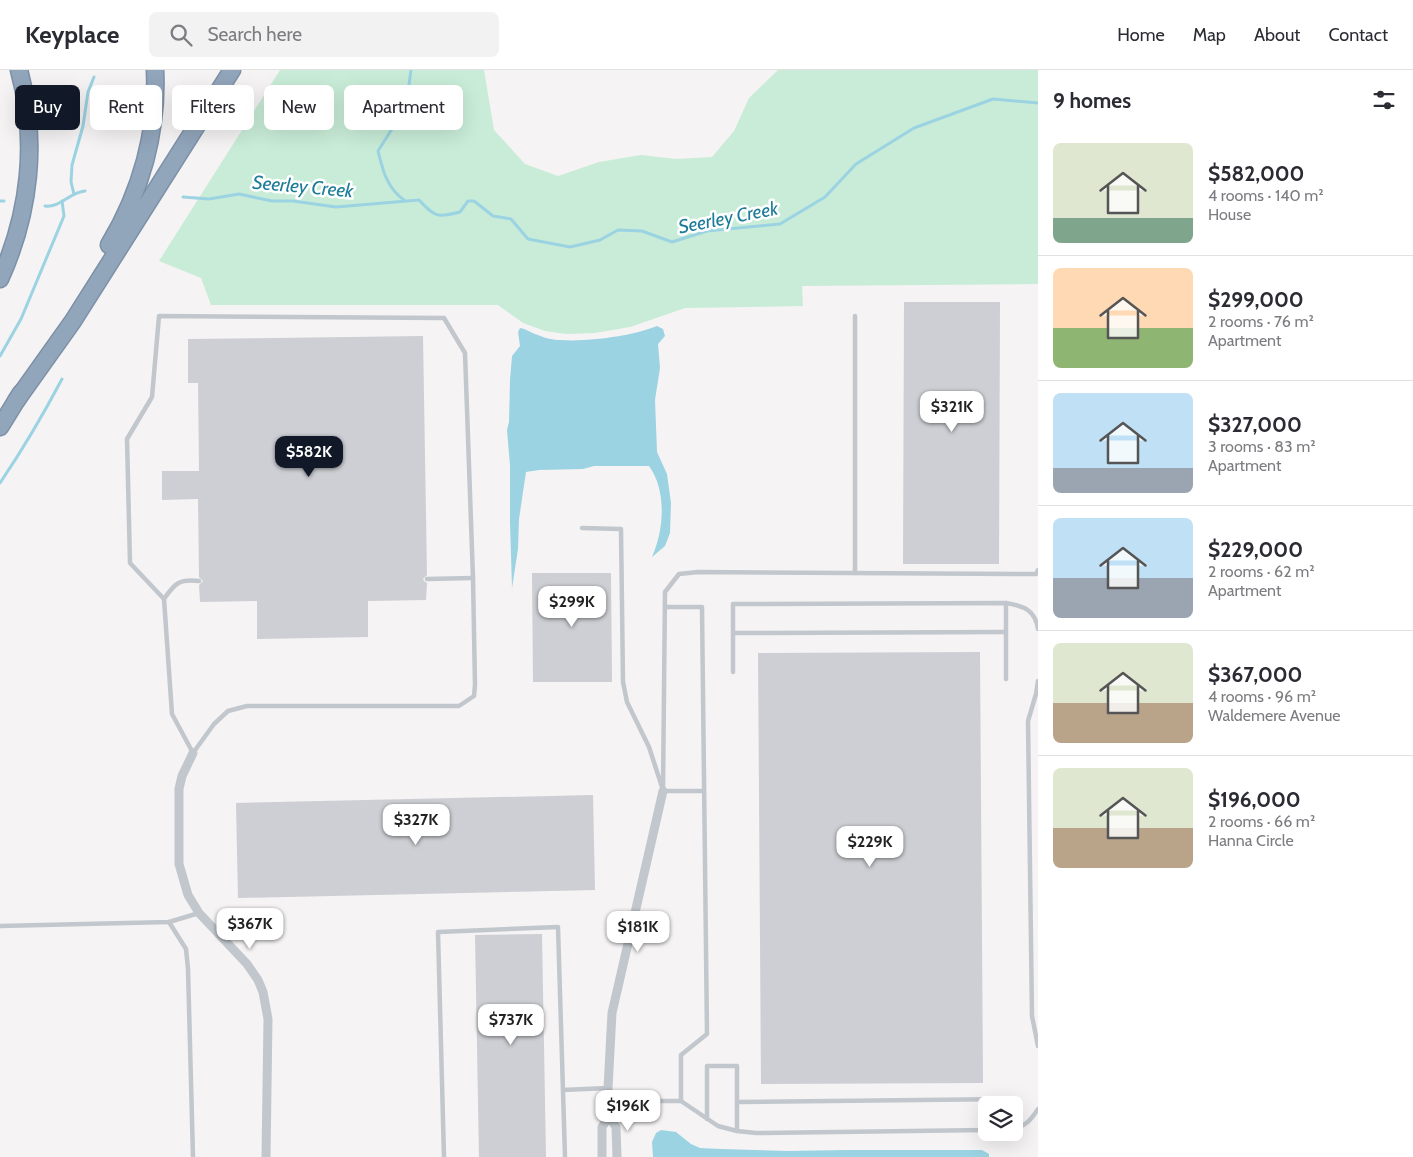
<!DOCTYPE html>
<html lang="en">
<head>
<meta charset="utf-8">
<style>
  body { margin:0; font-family:Cabin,sans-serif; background:#f2f2f3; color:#2b2b33; height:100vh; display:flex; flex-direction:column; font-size:19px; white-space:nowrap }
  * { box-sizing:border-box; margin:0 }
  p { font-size:16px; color:#7c7c81 }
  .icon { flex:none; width:28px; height:28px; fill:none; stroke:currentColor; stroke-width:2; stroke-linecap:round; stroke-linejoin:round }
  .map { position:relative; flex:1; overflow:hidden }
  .drawer { display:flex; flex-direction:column; background:#fff; width:375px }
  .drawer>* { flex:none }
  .top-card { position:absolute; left:15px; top:15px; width:475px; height:45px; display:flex; gap:10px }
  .tools { position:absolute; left:978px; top:1026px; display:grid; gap:10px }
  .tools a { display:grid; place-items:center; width:45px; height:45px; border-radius:8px; background:#fff; box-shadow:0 5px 20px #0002; font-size:25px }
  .price { position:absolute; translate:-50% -42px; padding:0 11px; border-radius:10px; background:#fff; color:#222; font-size:16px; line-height:32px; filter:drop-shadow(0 1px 2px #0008) }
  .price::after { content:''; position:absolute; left:50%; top:30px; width:15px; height:11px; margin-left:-8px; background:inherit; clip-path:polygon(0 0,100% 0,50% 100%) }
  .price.on { background:#111827; color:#fff }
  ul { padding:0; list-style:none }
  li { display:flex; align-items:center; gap:15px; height:125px; padding:0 15px }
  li+li { border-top:1px solid #e1e1e2 }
  li span { display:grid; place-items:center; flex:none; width:140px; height:100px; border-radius:8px; color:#555 }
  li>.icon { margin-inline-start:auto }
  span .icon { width:60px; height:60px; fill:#fffc; stroke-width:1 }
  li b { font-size:21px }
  h2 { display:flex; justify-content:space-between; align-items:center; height:60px; padding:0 15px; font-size:21px }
  .pill { padding:0 18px; border-radius:8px; background:#fff; box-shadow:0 5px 20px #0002; font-size:18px; line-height:45px }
  .pill.on { background:#111827; color:#fff }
  header { display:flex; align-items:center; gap:30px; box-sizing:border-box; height:70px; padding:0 25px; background:#fff; border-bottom:1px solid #e1e1e2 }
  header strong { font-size:24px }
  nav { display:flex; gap:28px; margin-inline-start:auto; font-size:18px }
  .search { width:350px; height:45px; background:#f2f2f3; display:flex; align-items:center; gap:12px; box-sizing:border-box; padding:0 18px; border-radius:8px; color:#7c7c81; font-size:19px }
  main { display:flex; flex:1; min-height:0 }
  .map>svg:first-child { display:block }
  .green { fill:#c8ecd7 }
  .water { fill:#9bd3e3 }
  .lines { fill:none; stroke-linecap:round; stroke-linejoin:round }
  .stream { stroke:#9bd3e3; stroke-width:3 }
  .building { fill:#cdcfd4 }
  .highway-casing { stroke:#7c90a7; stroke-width:19 }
  .lane { stroke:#c1c7cd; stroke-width:4.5 }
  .street { stroke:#c1c7cd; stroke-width:9 }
  .highway { stroke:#91a5bb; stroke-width:16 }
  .labels { text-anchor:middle; stroke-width:5; stroke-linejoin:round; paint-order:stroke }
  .water-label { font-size:19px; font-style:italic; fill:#1d7c99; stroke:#fff }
</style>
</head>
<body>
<header>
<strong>Keyplace</strong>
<div class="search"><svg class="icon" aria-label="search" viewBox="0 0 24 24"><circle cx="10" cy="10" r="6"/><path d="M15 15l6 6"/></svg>Search here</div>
<nav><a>Home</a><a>Map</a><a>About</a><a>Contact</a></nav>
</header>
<main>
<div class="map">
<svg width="1038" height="1087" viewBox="0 0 1038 1087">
  <rect width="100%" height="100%" fill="#f5f3f3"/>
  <path class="green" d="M280,0H484L494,60L525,94L558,106L599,92L641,85L676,89L712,87L734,61L749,28L778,0H1038V214L802,216L803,236L685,238L630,257L595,263L566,264L545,261L523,253L498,235H211L201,208L159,191Z"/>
  <g class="water">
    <path d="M657,256L663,259L665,266L658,274L660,298L655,330L657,382L667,404L671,433L670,463L665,476L652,487C664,460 667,421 649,396H594L583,399L539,400L526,402L519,449L518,479L512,518L510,452V395L507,360L509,352L510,310L512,286L520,276L518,262L520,258C527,259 531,263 538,265C544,268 554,270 561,270C587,272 633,266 657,256Z"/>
    <path d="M661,1060L676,1062L691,1074L700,1078L721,1079L788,1081L844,1080H982L989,1084V1087H653L652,1072L656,1063Z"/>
  </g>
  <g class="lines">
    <g class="stream">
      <path d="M74,124L71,112L72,95L83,56L88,22L94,7"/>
      <path d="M183,127L209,129L239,124L272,131H293L336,137L419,130C435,147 437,148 460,142L468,131H474L493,146L511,149L528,169L570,177L600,170L618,160L642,161L672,172L707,161L780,154L825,127L856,94L914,58L993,29L1038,33"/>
      <path d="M404,130C387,118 383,101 378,81L397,51L407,29L411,0"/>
      <path d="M0,131H4"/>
      <path d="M45,136C60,138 70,122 85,121"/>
      <path d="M0,286L21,249L64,146L62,131"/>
      <path d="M0,413C23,379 43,345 62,309"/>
    </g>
  </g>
  <g class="building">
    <path d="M904,232H1000L999,494H903Z"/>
    <path d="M423,266L427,505L423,509L424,511L427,513L426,530L368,531V567L257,569V531L200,532L199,515L203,511L199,507L198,429L162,430V401H199L198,313H188V269Z"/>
    <path d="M532,503H611L612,612H533Z"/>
    <path d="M980,582L983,1013L761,1014L758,583Z"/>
    <path d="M593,725L595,820L238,828L236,733Z"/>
    <path d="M542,864L546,1087H479L475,865Z"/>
  </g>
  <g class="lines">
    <g class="highway-casing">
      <g id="highway">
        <path d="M109,175C141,122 158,61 155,0"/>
        <path d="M0,209C30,143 38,70 19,0"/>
        <path d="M16,331L73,251L232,0"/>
        <path d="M0,357L21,323"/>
      </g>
    </g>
    <g class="lane">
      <path d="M855,246V503"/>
      <path d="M582,458L621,459L623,612L627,632L649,677L662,717"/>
      <path d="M427,509L473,508"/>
      <path d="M164,529L130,493L127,369L152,327L159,246L444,248L465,283L473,508L475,615L474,626L459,636H247L228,641L214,654L193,683L172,644L164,529C175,513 179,509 199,511"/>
      <path d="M1006,533V609"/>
      <path d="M665,537H702L707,964L681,985V1031"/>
      <path d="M734,563L1006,562"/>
      <path d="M733,602V534L1006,533C1024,536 1035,540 1038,559"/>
      <path d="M1038,611L1036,624L1028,651L1032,946L1038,976"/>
      <path d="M663,721L665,522L679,504L698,502L1036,504L1038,500"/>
      <path d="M663,721H703"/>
      <path d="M169,852L186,879L188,899L193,1087"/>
      <path d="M0,856L169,852L199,843"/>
      <path d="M563,1020L608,1018"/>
      <path d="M609,1031H681L718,1056L737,1061L756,1063L986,1060"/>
      <path d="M737,1032L1011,1029V1035"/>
      <path d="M707,1049V996H737V1061"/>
      <path d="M1014,1058C1026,1056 1031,1050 1038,1039"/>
      <path d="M444,1087L438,862L558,857L565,1087"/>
    </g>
    <g class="street">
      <path d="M193,683L182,706L179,719V794L188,825L199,843L247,894L258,910L263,922L268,949L266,1087"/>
      <path d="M602,1087V1057L609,1047"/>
      <path d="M617,1087L616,1057L609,1047L608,1018L612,943L663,721"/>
    </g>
    <use href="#highway" class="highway"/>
  </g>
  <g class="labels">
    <g class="water-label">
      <text transform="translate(303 116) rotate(5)" y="7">Seerley Creek</text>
      <text transform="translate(728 147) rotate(-11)" y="7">Seerley Creek</text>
    </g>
  </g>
</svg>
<div class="tools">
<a><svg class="icon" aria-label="layers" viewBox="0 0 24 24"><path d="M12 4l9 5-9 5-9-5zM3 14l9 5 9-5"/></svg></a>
</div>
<b class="price" style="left:952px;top:363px">$321K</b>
<b class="price on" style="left:309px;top:408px">$582K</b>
<b class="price" style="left:572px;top:558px">$299K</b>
<b class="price" style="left:416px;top:776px">$327K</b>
<b class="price" style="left:870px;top:798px">$229K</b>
<b class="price" style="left:250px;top:880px">$367K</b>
<b class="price" style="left:638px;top:883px">$181K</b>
<b class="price" style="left:511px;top:976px">$737K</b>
<b class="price" style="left:628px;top:1062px">$196K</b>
<div class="top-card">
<a class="pill on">Buy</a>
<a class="pill">Rent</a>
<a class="pill">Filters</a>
<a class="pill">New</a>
<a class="pill">Apartment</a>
</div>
</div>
<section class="drawer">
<h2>9 homes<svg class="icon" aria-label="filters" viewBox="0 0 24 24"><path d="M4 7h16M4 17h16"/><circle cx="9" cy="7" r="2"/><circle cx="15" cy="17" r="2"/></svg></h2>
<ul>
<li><span style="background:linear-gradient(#dfe7d0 75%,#7fa58c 0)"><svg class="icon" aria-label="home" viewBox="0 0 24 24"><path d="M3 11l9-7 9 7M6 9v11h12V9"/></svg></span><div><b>$582,000</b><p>4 rooms · 140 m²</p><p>House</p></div></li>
<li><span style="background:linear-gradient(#ffd9b3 60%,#8fb573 0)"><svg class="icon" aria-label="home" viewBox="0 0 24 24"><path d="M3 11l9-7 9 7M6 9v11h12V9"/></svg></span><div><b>$299,000</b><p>2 rooms · 76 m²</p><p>Apartment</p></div></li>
<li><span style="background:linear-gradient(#bfe0f5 75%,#9aa5b1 0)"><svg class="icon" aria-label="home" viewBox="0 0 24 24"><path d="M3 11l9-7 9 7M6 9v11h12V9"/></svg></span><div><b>$327,000</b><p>3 rooms · 83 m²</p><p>Apartment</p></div></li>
<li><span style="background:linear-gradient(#bfe0f5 60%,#9aa5b1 0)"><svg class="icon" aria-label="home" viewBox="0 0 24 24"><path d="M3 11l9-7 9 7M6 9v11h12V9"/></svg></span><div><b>$229,000</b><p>2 rooms · 62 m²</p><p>Apartment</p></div></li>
<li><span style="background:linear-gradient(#dfe7d0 60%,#b9a48a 0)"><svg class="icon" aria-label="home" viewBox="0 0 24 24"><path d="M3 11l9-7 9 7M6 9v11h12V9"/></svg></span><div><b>$367,000</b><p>4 rooms · 96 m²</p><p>Waldemere Avenue</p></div></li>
<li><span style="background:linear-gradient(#dfe7d0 60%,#b9a48a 0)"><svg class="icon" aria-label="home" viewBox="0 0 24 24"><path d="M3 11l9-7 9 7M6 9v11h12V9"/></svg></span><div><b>$196,000</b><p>2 rooms · 66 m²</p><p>Hanna Circle</p></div></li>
</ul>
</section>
</main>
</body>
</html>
